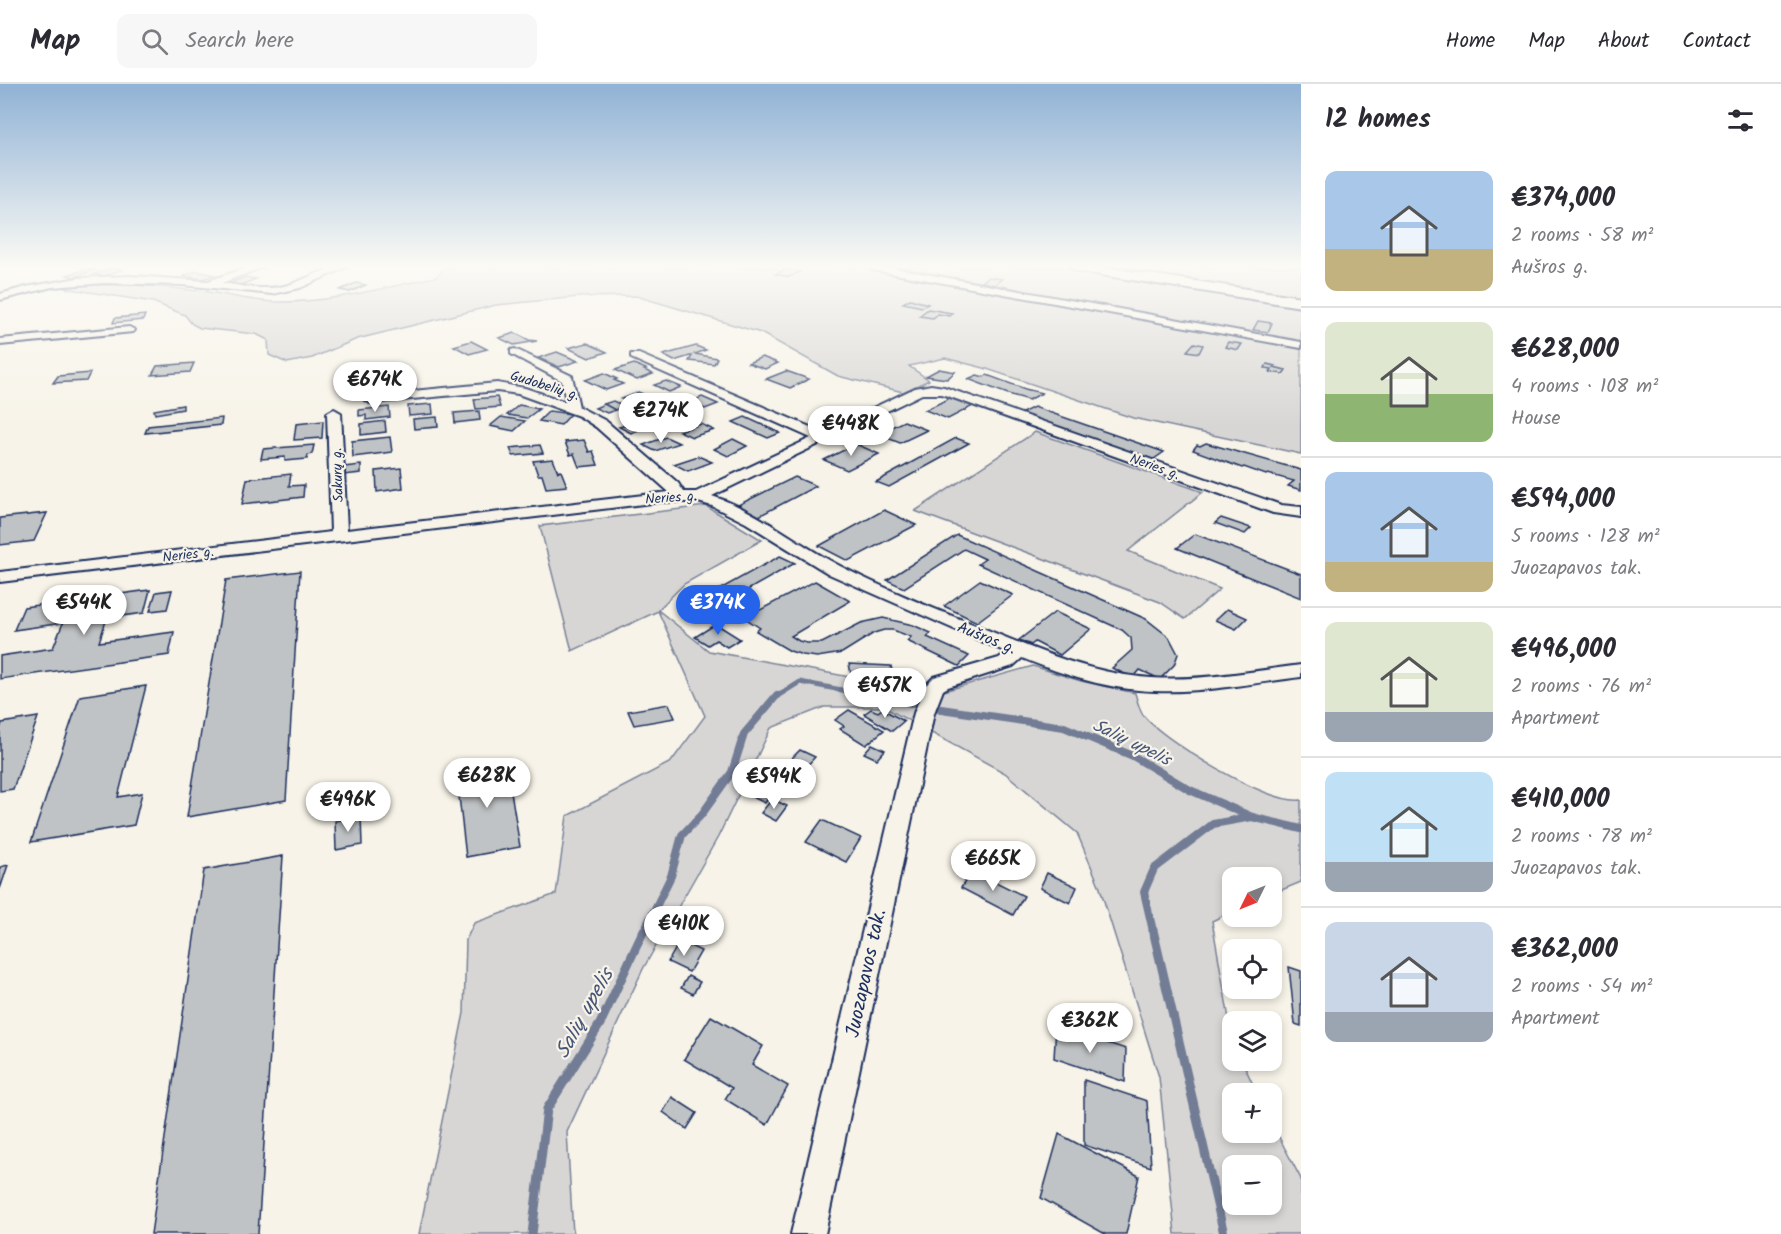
<!DOCTYPE html>
<html lang="en">
<head>
<meta charset="utf-8">
<style>
  body { margin:0; font-family:Kalam,sans-serif; background:#f7f7f7; color:#2b2b33; height:100vh; display:flex; flex-direction:column; font-size:22px; white-space:nowrap }
  * { box-sizing:border-box; margin:0 }
  p { font-size:20px; color:#7c7c81 }
  .icon { flex:none; width:33px; height:33px; fill:none; stroke:currentColor; stroke-width:2; stroke-linecap:round; stroke-linejoin:round }
  .map { position:relative; flex:1; overflow:hidden }
  .panel { display:flex; flex-direction:column; background:#fff; width:480px }
  .panel>* { flex:none }
  .needle { width:39px; rotate:227deg }
  .buttons { position:absolute; left:1222px; top:783px; display:grid; gap:12px }
  .buttons a { display:grid; place-items:center; width:60px; height:60px; border-radius:12px; background:#fff; box-shadow:0 3px 9px #0003; font-size:30px }
  .price { position:absolute; translate:-50% -51px; padding:0 14px; border-radius:21px; background:#fff; color:#222; font-size:20px; line-height:39px; filter:drop-shadow(0 2px 3px #0008) }
  .price::after { content:''; position:absolute; left:50%; top:36px; width:18px; height:14px; margin-left:-9px; background:inherit; clip-path:polygon(0 0,100% 0,50% 100%) }
  .price.selected { background:#2563eb; color:#fff }
  ul { padding:0; list-style:none }
  li { display:flex; align-items:center; gap:18px; height:150px; padding:0 24px }
  li+li { border-top:2px solid #e1e1e2 }
  li span { display:grid; place-items:center; flex:none; width:168px; height:120px; border-radius:12px; color:#555 }
  li>.icon { margin-inline-start:auto }
  span .icon { width:72px; height:72px; fill:#fffc; stroke-width:1 }
  li b { font-size:26px }
  h2 { display:flex; justify-content:space-between; align-items:center; height:72px; padding:0 24px; font-size:26px }
  header { display:flex; align-items:center; gap:36px; box-sizing:border-box; height:84px; padding:0 30px; background:#fff; border-bottom:2px solid #e1e1e2 }
  header strong { font-size:28px }
  nav { display:flex; gap:33px; margin-inline-start:auto; font-size:21px }
  .search { width:420px; height:54px; background:#f7f7f7; display:flex; align-items:center; gap:15px; box-sizing:border-box; padding:0 21px; border-radius:12px; color:#7c7c81; font-size:22px }
  main { display:flex; flex:1; min-height:0 }
  .map>svg:first-child { display:block }
  .green { fill:#d7d6d4; stroke:#798299; stroke-width:1.5; fill-rule:evenodd }
  .lines { fill:none; stroke-linecap:round; stroke-linejoin:round }
  .stream-far2 { stroke:#727c95; stroke-width:5 }
  .stream-far1 { stroke:#727c95; stroke-width:8 }
  .stream { stroke:#727c95; stroke-width:9 }
  .building { fill:#c0c3c5; stroke:#1b2f5e; stroke-width:1.5 }
  .street-casing { stroke:#1b2f5e; stroke-width:4 }
  .primary-casing { stroke:#1b2f5e; stroke-width:4 }
  .street { fill:#f7f3e8; fill-rule:evenodd }
  .primary { fill:#f7f3e8; fill-rule:evenodd }
  .labels { text-anchor:middle; stroke-width:4.5; stroke-linejoin:round; paint-order:stroke }
  .far-street-label { font-size:14px; fill:#1b2f5e; stroke:#f7f3e8 }
  .street-label { font-size:16px; fill:#1b2f5e; stroke:#f7f3e8 }
  .water-label { font-size:18px; font-style:italic; fill:#465679; stroke:#f7f3e8 }
  .near-street-label { font-size:20px; fill:#1b2f5e; stroke:#f7f3e8 }
  .near-water-label { font-size:21px; font-style:italic; fill:#465679; stroke:#f7f3e8 }
</style>
</head>
<body>
<header>
<strong>Map</strong>
<div class="search"><svg class="icon" aria-label="search" viewBox="0 0 24 24"><circle cx="10" cy="10" r="6"/><path d="M15 15l6 6"/></svg>Search here</div>
<nav><a>Home</a><a>Map</a><a>About</a><a>Contact</a></nav>
</header>
<main>
<div class="map">
<svg width="1301" height="1150" viewBox="0 0 1301 1150">
  <rect width="100%" height="100%" fill="#f7f3e8"/>
  <filter id="ink" filterUnits="userSpaceOnUse"><feTurbulence type="fractalNoise" baseFrequency=".0167" numOctaves="2"/><feDisplacementMap in="SourceGraphic" scale="12" xChannelSelector="R" yChannelSelector="G"/><feConvolveMatrix kernelMatrix="1 2 1 2 8 2 1 2 1" color-interpolation-filters="sRGB"/></filter>
  <g filter="url(#ink)">
    <g class="green">
      <path d="M446,183H868L1301,262V370L1133,334L984,284L945,274L909,282L929,296L903,308L838,292L761,249L636,212L579,213L496,221L357,255L312,274L287,279L269,271L268,256L256,250L200,244L192,240L185,231L153,218L64,204C107,197 170,203 214,209C236,212 260,219 283,218C334,218 386,203 436,193Z"/>
      <path d="M879,183H1065L1301,220V259Z"/>
      <path d="M1089,183H1301V215Z"/>
      <path d="M1035,348L1203,408L1128,467L1220,505L1185,535L1160,518L915,427Z"/>
      <path d="M706,422L762,456L684,500L658,526L709,567L937,609L1033,582L1081,597L1135,609C1137,616 1139,625 1143,631C1164,657 1268,721 1301,716V798L1272,810V794H1233V827L1212,837L1233,958V976L1242,977L1257,1009L1233,1010V1048H1272V1040L1301,1095V1150H1175L1159,993L1099,801L1077,749L1005,689L884,623H824L771,644L718,753L643,885L567,1048L573,1150H419L464,929L466,856L474,839L556,810L567,732L671,678L705,632L658,527L572,567L540,442ZM1233,1082H1272V1120H1233Z"/>
    </g>
    <g class="lines">
      <path class="stream-far2" d="M776,613L800,598L878,613"/>
      <g class="stream-far1">
        <path d="M870,611L911,619"/>
        <path d="M941,625L1064,643L1133,672L1190,706L1252,733L1301,745"/>
        <path d="M644,847L671,792L682,751L702,730L732,688L744,650L777,611"/>
        <path d="M1153,847L1144,808L1154,785L1213,740L1252,733"/>
      </g>
      <g class="stream">
        <path d="M1153,846L1224,1150"/>
        <path d="M532,1150L547,1025L600,940L644,846"/>
      </g>
    </g>
    <g class="building">
      <path d="M113,184L122,186L103,192L94,190Z"/>
      <path d="M88,185L96,186L74,193L67,191Z"/>
      <path d="M786,185L800,188L789,193L775,190Z"/>
      <path d="M197,187L215,191L202,195L183,192Z"/>
      <path d="M246,193L256,195L238,202L228,200Z"/>
      <path d="M989,193L1002,195L994,201L982,198Z"/>
      <path d="M356,199L366,201L350,208L340,206Z"/>
      <path d="M910,215L928,220L922,223L903,219Z"/>
      <path d="M928,225L952,229L949,232L938,230L933,234L919,232Z"/>
      <path d="M145,231L143,236L113,239L115,234Z"/>
      <path d="M1258,237L1272,239L1268,248L1253,246Z"/>
      <path d="M515,249L529,256L537,257L514,261L499,254Z"/>
      <path d="M471,257L487,265L469,270L454,262Z"/>
      <path d="M1228,258L1242,260L1238,266L1225,263Z"/>
      <path d="M587,259L607,268L589,274L568,264Z"/>
      <path d="M1194,259L1203,261L1199,269L1187,267Z"/>
      <path d="M696,262L706,266L695,270L717,274L714,280L689,277L692,272H690L674,277L663,271Z"/>
      <path d="M557,268L578,277L559,283L538,274Z"/>
      <path d="M762,273L778,279L765,285L748,279Z"/>
      <path d="M194,279L190,288L152,291L157,282Z"/>
      <path d="M634,280L646,285L644,286L653,290L637,296L615,286Z"/>
      <path d="M1267,280L1275,282L1274,283L1286,286L1283,290L1270,288L1272,285L1265,284Z"/>
      <path d="M939,285L955,288L947,295L926,292Z"/>
      <path d="M786,287L809,295L790,304L766,295Z"/>
      <path d="M90,289L86,297L53,299L58,292Z"/>
      <path d="M604,289L617,295L614,296L623,300L606,306L585,296Z"/>
      <path d="M977,291L984,293L987,291L1025,305L1042,309L1029,316L1008,310L968,295Z"/>
      <path d="M666,297L681,303L669,308L654,301Z"/>
      <path d="M638,308L650,313L641,317L630,312Z"/>
      <path d="M630,312L641,317L633,320L621,315Z"/>
      <path d="M497,313L500,323L476,325L474,315Z"/>
      <path d="M702,313L718,320L705,325L690,318Z"/>
      <path d="M952,313L975,321L948,335L925,326Z"/>
      <path d="M613,317L624,322L615,326L604,320Z"/>
      <path d="M432,320L433,330L409,332L408,322Z"/>
      <path d="M604,320L615,326L607,329L595,324Z"/>
      <path d="M183,321V325L155,330L154,326Z"/>
      <path d="M519,321L539,325L527,334L507,331Z"/>
      <path d="M389,323L390,333L366,336V331L359,332V326Z"/>
      <path d="M1034,323L1164,368L1151,377L1020,330Z"/>
      <path d="M670,324L682,329L673,333L661,327Z"/>
      <path d="M479,327L480,336L455,339L454,329Z"/>
      <path d="M549,327L571,330L561,341L539,337Z"/>
      <path d="M661,327L673,333L664,336L652,331Z"/>
      <path d="M437,333L438,343L414,345L413,335Z"/>
      <path d="M501,333L525,337L514,347L490,342Z"/>
      <path d="M745,333L780,349L768,354L733,338Z"/>
      <path d="M222,334L221,341L145,349L148,342Z"/>
      <path d="M637,336L650,342L641,345L629,340Z"/>
      <path d="M323,337L322,354L294,356L296,340Z"/>
      <path d="M385,337L386,348L361,351V340Z"/>
      <path d="M904,337L927,346L900,359L877,350Z"/>
      <path d="M629,340L641,345L631,349L619,343Z"/>
      <path d="M701,340L714,346L692,353L679,347Z"/>
      <path d="M390,353L392,368L353,373L352,357Z"/>
      <path d="M666,353L679,359L655,367L643,361Z"/>
      <path d="M956,354L969,359L889,403L876,398Z"/>
      <path d="M733,355L747,362L728,372L714,365Z"/>
      <path d="M584,356L589,368L593,367L598,381L579,383L574,370L570,371L565,358Z"/>
      <path d="M1206,359L1301,386V406L1288,402L1294,397L1268,390L1266,391L1244,383L1242,384L1193,366L1197,361L1200,362Z"/>
      <path d="M856,360L879,370L847,386L824,376Z"/>
      <path d="M314,361L312,370L308,371L307,375L285,377V373L261,375L263,365Z"/>
      <path d="M540,361L543,369L513,372L510,364Z"/>
      <path d="M698,372L712,378L688,387L674,380Z"/>
      <path d="M553,375L558,388L561,387L567,402L546,404L542,391H538L533,377Z"/>
      <path d="M361,381V389L344,391V383Z"/>
      <path d="M401,384L403,404L377,408L376,387Z"/>
      <path d="M291,390L289,402L304,401L303,413L242,420L247,395Z"/>
      <path d="M795,393L816,402L759,432L738,421Z"/>
      <path d="M884,426L916,441L848,477L819,462Z"/>
      <path d="M47,429L34,457L0,461V434Z"/>
      <path d="M1221,434L1251,444L1245,450L1215,439Z"/>
      <path d="M1195,450L1301,490V514L1177,464Z"/>
      <path d="M957,451L1146,535L1169,553L1178,570L1174,581L1160,595L1140,586L1133,594L1112,584L1132,566L1131,554L1122,546L978,480L985,475L964,465L904,504L887,496Z"/>
      <path d="M780,472L795,479L718,523L704,514Z"/>
      <path d="M300,487L286,716L187,733L226,496Z"/>
      <path d="M980,496L1013,511L977,538L944,522Z"/>
      <path d="M815,497L850,517L791,552L799,557L807,559H822L861,539L883,534L913,541L931,549L927,553L969,572L959,582L907,557L911,553L893,546H884L874,549L842,569L817,573L803,571L790,567L756,547L760,544L745,534Z"/>
      <path d="M150,506L144,529L107,534L99,558L174,548L169,571L0,595V572L53,564L63,539L14,546L24,523Z"/>
      <path d="M172,506L167,525L150,527L156,508Z"/>
      <path d="M1227,525L1247,534L1236,545L1215,536Z"/>
      <path d="M1055,528L1091,545L1060,571L1035,558L1031,561L1019,556Z"/>
      <path d="M716,540L740,555L727,563L716,556L708,561L695,553Z"/>
      <path d="M849,580L891,582L893,592L851,590Z"/>
      <path d="M146,602L118,713L142,709L134,741L31,758L80,612Z"/>
      <path d="M669,620L675,634L634,641L628,627Z"/>
      <path d="M871,625L878,628L882,625L904,637L892,647L864,630Z"/>
      <path d="M849,626L884,646L866,661L840,645L844,642L835,636Z"/>
      <path d="M38,633L13,705L0,707V645L2,639Z"/>
      <path d="M872,660L885,666L877,675L864,669Z"/>
      <path d="M800,666L815,673L802,687L787,679Z"/>
      <path d="M506,677L520,763L466,773L456,686Z"/>
      <path d="M756,701L772,709L765,719L748,711Z"/>
      <path d="M772,715L787,722L776,737L761,729Z"/>
      <path d="M361,732L362,761L336,766L335,737Z"/>
      <path d="M822,736L861,754L846,778L806,758Z"/>
      <path d="M283,772L258,1150H151L204,786Z"/>
      <path d="M8,781L0,805V783Z"/>
      <path d="M972,786L1024,812L1013,831L961,804Z"/>
      <path d="M1047,789L1077,803L1070,819L1040,804Z"/>
      <path d="M680,857L701,867L689,888L668,878Z"/>
      <path d="M1289,883L1301,887V942L1295,940Z"/>
      <path d="M688,892L700,898L693,910L681,904Z"/>
      <path d="M711,932L763,962L752,981L788,1002L767,1041L725,1015L732,1004L684,975Z"/>
      <path d="M1056,942L1126,965L1125,998L1054,974Z"/>
      <path d="M1084,996L1147,1017L1151,1083L1084,1061Z"/>
      <path d="M672,1013L697,1029L687,1045L663,1028Z"/>
      <path d="M1059,1050L1139,1092L1126,1150H1105L1041,1114Z"/>
    </g>
    <g class="lines">
      <g class="street-casing">
        <g id="street">
          <path d="M249,183H263L222,199C243,202 263,207 284,202C306,197 324,182 347,183L300,204L272,210L182,201L104,199L52,203L0,216V210L26,203L78,194L130,192L208,197Z"/>
          <path d="M868,183H888L1301,258V264L873,186Z"/>
          <path d="M129,243L135,246L133,248L0,261V255Z"/>
          <path d="M515,265L572,292L579,323L606,337L678,399L684,408H696L811,354L631,274V270H639L822,348L915,304L931,301L944,303L1281,421L1301,423V433L1273,429L942,310H922L712,412C759,427 797,460 840,482C885,505 931,524 978,542C1034,565 1090,590 1151,594C1201,597 1252,587 1301,581V593C1253,599 1204,609 1155,607C1109,606 1064,591 1022,574L1013,582L948,603L943,606L934,629L825,1150H791L914,629L924,603L934,593L999,574L1006,568L829,490L746,439L712,422L698,418H660L0,498V488L331,448L327,329L334,325L341,329L347,446L669,408L596,343L579,332L518,310L497,307L370,319L364,315L370,311L497,299L525,304L566,318L562,297L511,270V266Z"/>
        </g>
      </g>
      <g class="primary-casing">
        <path id="primary" d="M1069,183H1103L1301,213V223L1076,187Z"/>
      </g>
      <use href="#street" class="street"/>
      <use href="#primary" class="primary"/>
    </g>
  </g>
  <linearGradient id="sky" x2="0" y2="1"><stop stop-color="#90b2d5"/><stop offset="0.53" stop-color="#fbfaf5"/><stop offset="1" stop-color="#fbfaf5" stop-opacity="0"/></linearGradient>
  <rect width="1301" height="344" fill="url(#sky)"/>
  <g class="labels">
    <g class="far-street-label">
      <text transform="translate(545 301) rotate(17)" y="5">Gudobelių g.</text>
      <text transform="translate(1155 382) rotate(20)" y="5">Neries g.</text>
      <text transform="translate(337 391) rotate(-92)" y="5">Sakurų g.</text>
      <text transform="translate(671 413) rotate(-4)" y="5">Neries g.</text>
      <text transform="translate(188 470) rotate(-7)" y="5">Neries g.</text>
    </g>
    <g class="street-label">
      <text transform="translate(987 553) rotate(22)" y="6">Aušros g.</text>
    </g>
    <g class="water-label">
      <text transform="translate(1132 658) rotate(26)" y="6">Salių upelis</text>
    </g>
    <g class="near-street-label">
      <text transform="translate(865 889) rotate(-78)" y="7">Juozapavos tak.</text>
    </g>
    <g class="near-water-label">
      <text transform="translate(584 929) rotate(-61)" y="7">Salių upelis</text>
    </g>
  </g>
</svg>
<div class="buttons">
<a><svg class="needle" viewBox="-14 -14 28 28"><path d="M0-13l5 13h-10z" fill="#e53935"/><path d="M0 13l5-13h-10z" fill="#7c7c81"/></svg></a>
<a><svg class="icon" aria-label="locate" viewBox="0 0 24 24"><circle cx="12" cy="12" r="6"/><path d="M12 2v4M12 18v4M2 12h4M18 12h4"/></svg></a>
<a><svg class="icon" aria-label="layers" viewBox="0 0 24 24"><path d="M12 4l9 5-9 5-9-5zM3 14l9 5 9-5"/></svg></a>
<a>+</a>
<a>−</a>
</div>
<b class="price" style="left:375px;top:329px">€674K</b>
<b class="price" style="left:661px;top:360px">€274K</b>
<b class="price" style="left:851px;top:373px">€448K</b>
<b class="price" style="left:84px;top:552px">€544K</b>
<b class="price selected" style="left:718px;top:552px">€374K</b>
<b class="price" style="left:885px;top:635px">€457K</b>
<b class="price" style="left:487px;top:725px">€628K</b>
<b class="price" style="left:774px;top:726px">€594K</b>
<b class="price" style="left:348px;top:749px">€496K</b>
<b class="price" style="left:993px;top:808px">€665K</b>
<b class="price" style="left:684px;top:873px">€410K</b>
<b class="price" style="left:1090px;top:970px">€362K</b>
</div>
<section class="panel">
<h2>12 homes<svg class="icon" aria-label="filters" viewBox="0 0 24 24"><path d="M4 7h16M4 17h16"/><circle cx="9" cy="7" r="2"/><circle cx="15" cy="17" r="2"/></svg></h2>
<ul>
<li><span style="background:linear-gradient(#a9c7e8 65%,#c2b280 0)"><svg class="icon" aria-label="home" viewBox="0 0 24 24"><path d="M3 11l9-7 9 7M6 9v11h12V9"/></svg></span><div><b>€374,000</b><p>2 rooms · 58 m²</p><p>Aušros g.</p></div></li>
<li><span style="background:linear-gradient(#dfe7d0 60%,#8fb573 0)"><svg class="icon" aria-label="home" viewBox="0 0 24 24"><path d="M3 11l9-7 9 7M6 9v11h12V9"/></svg></span><div><b>€628,000</b><p>4 rooms · 108 m²</p><p>House</p></div></li>
<li><span style="background:linear-gradient(#a9c7e8 75%,#c2b280 0)"><svg class="icon" aria-label="home" viewBox="0 0 24 24"><path d="M3 11l9-7 9 7M6 9v11h12V9"/></svg></span><div><b>€594,000</b><p>5 rooms · 128 m²</p><p>Juozapavos tak.</p></div></li>
<li><span style="background:linear-gradient(#dfe7d0 75%,#9aa5b1 0)"><svg class="icon" aria-label="home" viewBox="0 0 24 24"><path d="M3 11l9-7 9 7M6 9v11h12V9"/></svg></span><div><b>€496,000</b><p>2 rooms · 76 m²</p><p>Apartment</p></div></li>
<li><span style="background:linear-gradient(#bfe0f5 75%,#9aa5b1 0)"><svg class="icon" aria-label="home" viewBox="0 0 24 24"><path d="M3 11l9-7 9 7M6 9v11h12V9"/></svg></span><div><b>€410,000</b><p>2 rooms · 78 m²</p><p>Juozapavos tak.</p></div></li>
<li><span style="background:linear-gradient(#c9d6e8 75%,#9aa5b1 0)"><svg class="icon" aria-label="home" viewBox="0 0 24 24"><path d="M3 11l9-7 9 7M6 9v11h12V9"/></svg></span><div><b>€362,000</b><p>2 rooms · 54 m²</p><p>Apartment</p></div></li>
</ul>
</section>
</main>
</body>
</html>
